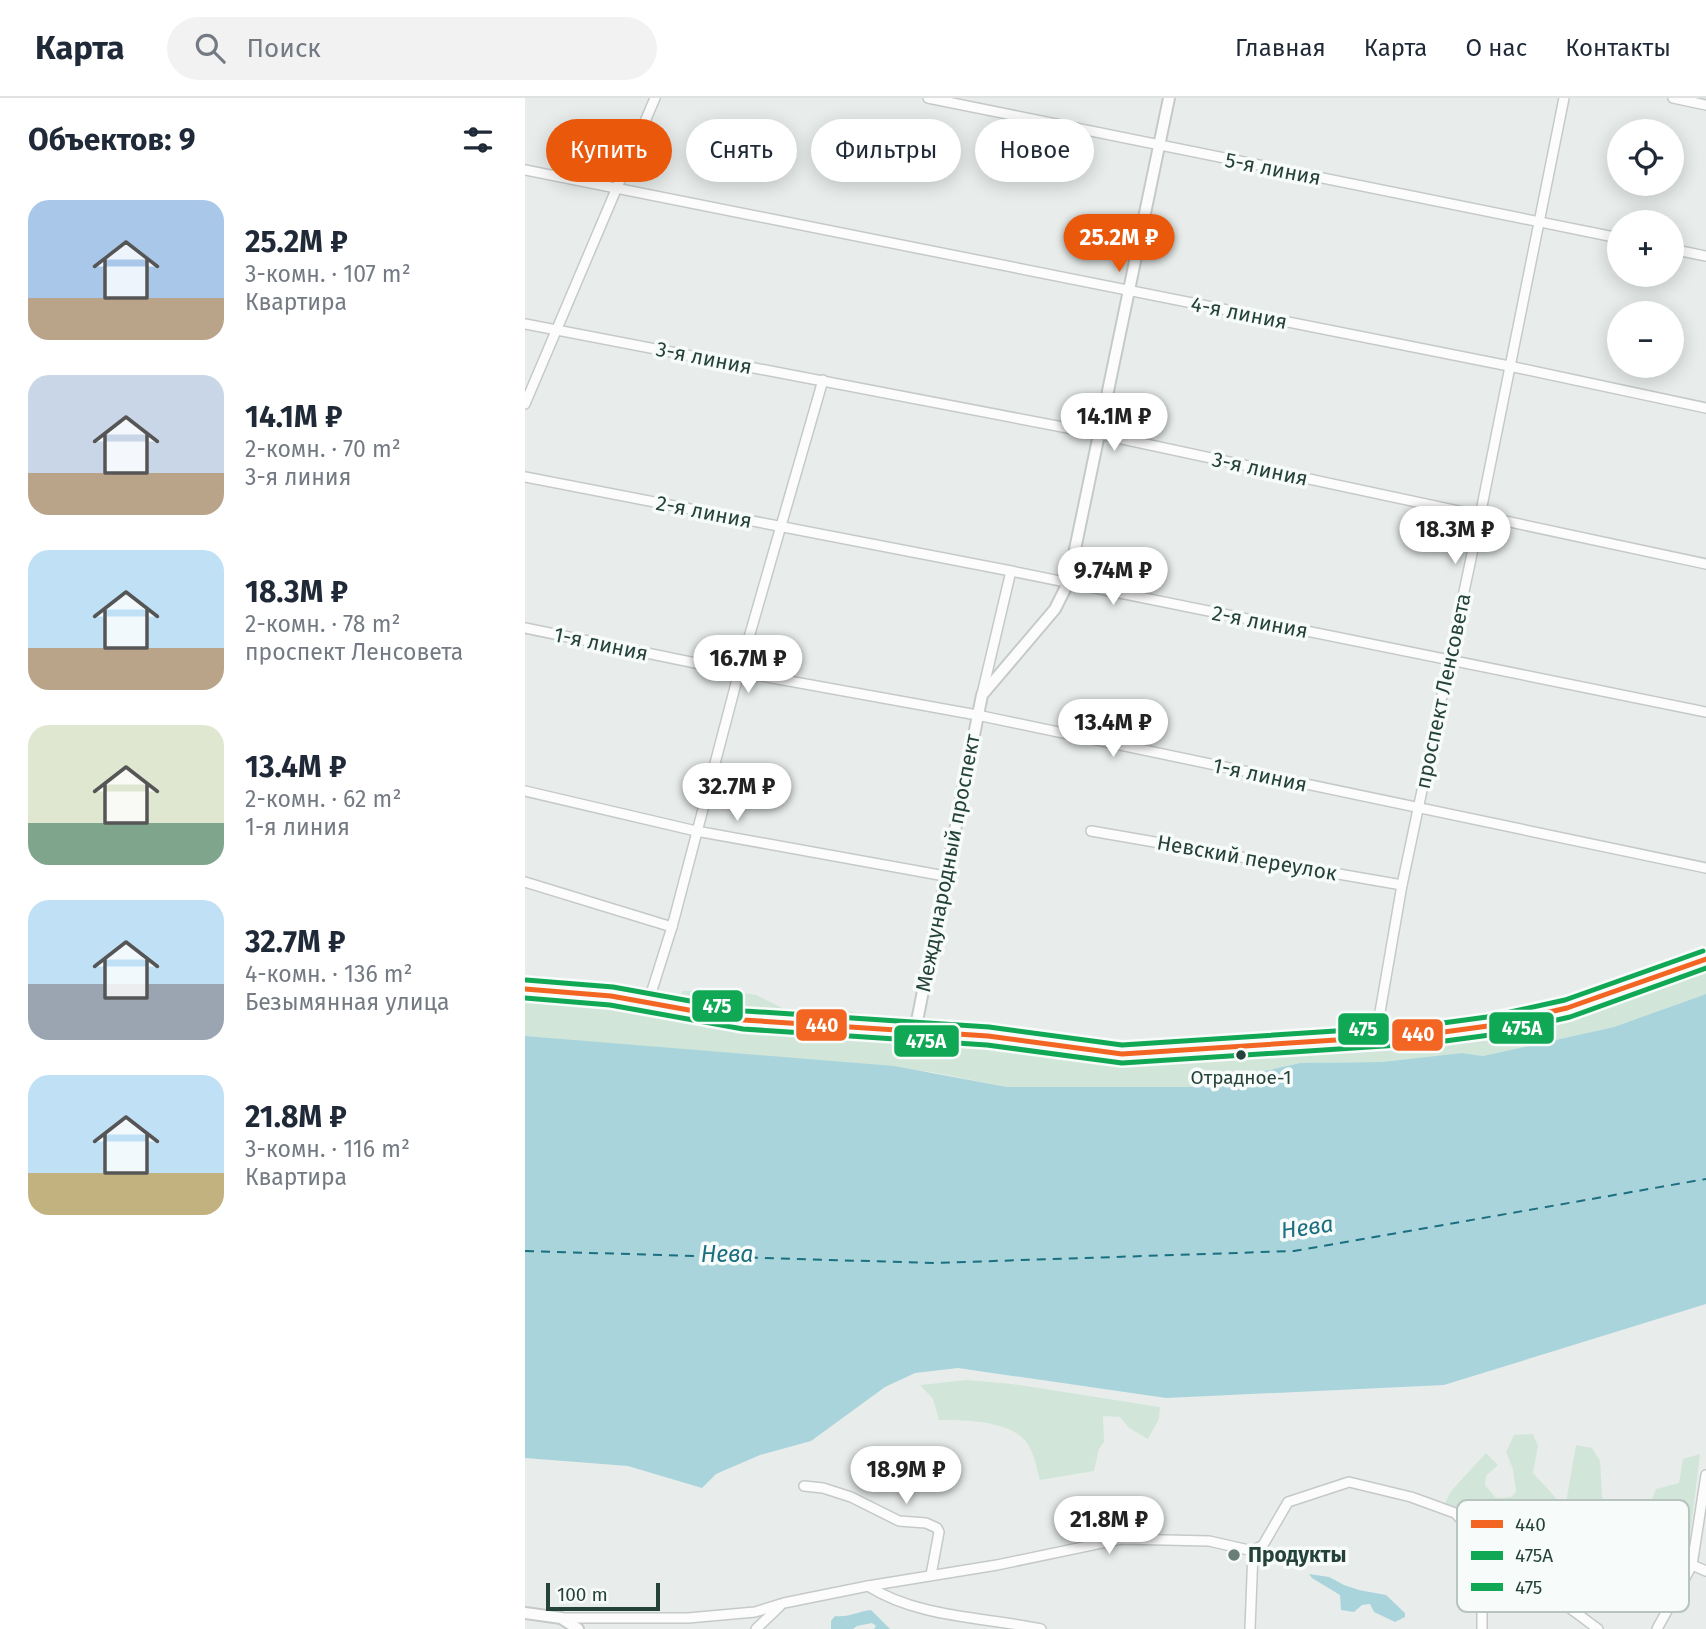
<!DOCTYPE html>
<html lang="ru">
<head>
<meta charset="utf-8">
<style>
  body { margin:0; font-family:"Fira Sans",sans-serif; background:#f2f2f3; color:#1f2937; height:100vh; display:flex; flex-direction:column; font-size:26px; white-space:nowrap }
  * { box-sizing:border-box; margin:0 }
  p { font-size:23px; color:#747a83 }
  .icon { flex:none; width:38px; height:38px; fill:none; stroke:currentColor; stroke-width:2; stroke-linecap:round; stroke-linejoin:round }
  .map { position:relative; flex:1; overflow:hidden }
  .sheet { display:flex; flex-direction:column; background:#fff; width:525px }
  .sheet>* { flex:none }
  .banner { position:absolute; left:21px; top:21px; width:665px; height:63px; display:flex; gap:14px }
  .buttons { position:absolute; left:1082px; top:21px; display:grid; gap:14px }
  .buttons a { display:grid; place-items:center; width:77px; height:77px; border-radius:50%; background:#fff; box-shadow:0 4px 18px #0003; font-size:35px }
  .scale { position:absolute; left:21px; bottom:18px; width:114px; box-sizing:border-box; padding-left:7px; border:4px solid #24423a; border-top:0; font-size:19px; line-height:24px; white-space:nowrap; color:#24423a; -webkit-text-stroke:5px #f7fbf9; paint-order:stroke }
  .price { position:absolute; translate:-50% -60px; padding:0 16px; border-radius:24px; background:#fff; color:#222; font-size:23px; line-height:46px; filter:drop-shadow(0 2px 4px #0008) }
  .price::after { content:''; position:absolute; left:50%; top:42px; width:21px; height:16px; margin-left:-10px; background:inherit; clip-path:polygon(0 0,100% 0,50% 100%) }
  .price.active { background:#ea580c; color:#fff }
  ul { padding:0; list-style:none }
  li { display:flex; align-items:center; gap:21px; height:175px; padding:0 28px }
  li span { display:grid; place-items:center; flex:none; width:196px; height:140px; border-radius:21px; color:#555 }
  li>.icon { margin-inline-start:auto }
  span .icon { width:84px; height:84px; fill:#fffc; stroke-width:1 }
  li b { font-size:30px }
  h2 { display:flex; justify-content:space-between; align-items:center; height:84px; padding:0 28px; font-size:30px }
  .chip { padding:0 24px; border-radius:32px; background:#fff; box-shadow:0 4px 18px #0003; font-size:24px; line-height:63px }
  .chip.active { background:#ea580c; color:#fff }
  header { display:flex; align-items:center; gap:42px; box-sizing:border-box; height:98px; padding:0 35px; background:#fff; border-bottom:2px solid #e0e1e3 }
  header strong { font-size:33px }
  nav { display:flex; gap:38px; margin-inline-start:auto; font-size:24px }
  .search { width:490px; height:63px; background:#f2f2f3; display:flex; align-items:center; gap:18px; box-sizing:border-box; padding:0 24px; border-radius:38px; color:#747a83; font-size:26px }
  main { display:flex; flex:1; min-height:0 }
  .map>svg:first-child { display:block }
  .green { fill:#d1e6d8 }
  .water { fill:#a9d4db }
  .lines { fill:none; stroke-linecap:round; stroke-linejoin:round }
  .ferry { stroke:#1c6f80; stroke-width:2; stroke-dasharray:9 7; stroke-linecap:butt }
  .minor-casing { stroke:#c5cac8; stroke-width:12 }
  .tertiary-casing { stroke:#c5cac8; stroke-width:14 }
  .primary-casing { stroke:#c3ccc9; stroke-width:18 }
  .minor { stroke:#fcfcfc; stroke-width:9 }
  .tertiary { stroke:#fcfcfc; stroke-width:10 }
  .primary { stroke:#cfd7d5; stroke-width:14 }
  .bus-1-casing { stroke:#f7fbf9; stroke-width:10 }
  .bus-2-casing { stroke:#f7fbf9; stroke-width:10 }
  .bus-3-casing { stroke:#f7fbf9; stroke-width:10 }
  .bus-1 { stroke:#f26522; stroke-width:5 }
  .bus-2 { stroke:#10a855; stroke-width:5 }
  .bus-3 { stroke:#10a855; stroke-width:5 }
  .bus-dot { fill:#24423a; stroke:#f7fbf9; stroke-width:2.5 }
  .poi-dot { fill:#697e78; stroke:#f7fbf9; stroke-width:2.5 }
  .labels { text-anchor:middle; stroke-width:7; stroke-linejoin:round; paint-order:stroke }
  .bus-label { font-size:19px; fill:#24423a; stroke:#f7fbf9 }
  .street-label { font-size:21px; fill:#24423a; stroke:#f7fbf9 }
  .poi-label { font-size:21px; font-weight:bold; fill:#24423a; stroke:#f7fbf9; text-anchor:start }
  .water-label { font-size:23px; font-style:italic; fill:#1c6f80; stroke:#f7fbf9 }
  .key { fill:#f7fbf9; stroke:#b8c4c0; stroke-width:2 }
  .key-label { font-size:19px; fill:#24423a }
  .line-badge { stroke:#f7fbf9; stroke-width:2.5 }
  .badge-label { font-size:19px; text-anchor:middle; font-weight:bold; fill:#fff }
</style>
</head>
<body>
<header>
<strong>Карта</strong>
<div class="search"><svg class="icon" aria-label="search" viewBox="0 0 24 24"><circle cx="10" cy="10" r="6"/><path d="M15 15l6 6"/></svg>Поиск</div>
<nav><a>Главная</a><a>Карта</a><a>О нас</a><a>Контакты</a></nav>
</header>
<main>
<section class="sheet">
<h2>Объектов: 9<svg class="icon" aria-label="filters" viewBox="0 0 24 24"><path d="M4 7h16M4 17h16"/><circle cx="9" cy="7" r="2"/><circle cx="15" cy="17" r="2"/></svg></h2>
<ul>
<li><span style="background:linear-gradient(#a9c7e8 70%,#b9a48a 0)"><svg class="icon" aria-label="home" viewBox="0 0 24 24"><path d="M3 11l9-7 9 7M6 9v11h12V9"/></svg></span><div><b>25.2M ₽</b><p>3-комн. · 107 m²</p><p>Квартира</p></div></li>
<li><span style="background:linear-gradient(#c9d6e8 70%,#b9a48a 0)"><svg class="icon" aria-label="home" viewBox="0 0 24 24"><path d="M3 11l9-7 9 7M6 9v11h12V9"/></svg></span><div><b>14.1M ₽</b><p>2-комн. · 70 m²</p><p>3-я линия</p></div></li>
<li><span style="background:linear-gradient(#bfe0f5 70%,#b9a48a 0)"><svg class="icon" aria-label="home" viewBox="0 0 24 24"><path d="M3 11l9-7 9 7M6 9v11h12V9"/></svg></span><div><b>18.3M ₽</b><p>2-комн. · 78 m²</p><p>проспект Ленсовета</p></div></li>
<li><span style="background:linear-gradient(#dfe7d0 70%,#7fa58c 0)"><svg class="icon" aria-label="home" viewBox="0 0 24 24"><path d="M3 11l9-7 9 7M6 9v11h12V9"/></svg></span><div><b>13.4M ₽</b><p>2-комн. · 62 m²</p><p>1-я линия</p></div></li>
<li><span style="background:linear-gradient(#bfe0f5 60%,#9aa5b1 0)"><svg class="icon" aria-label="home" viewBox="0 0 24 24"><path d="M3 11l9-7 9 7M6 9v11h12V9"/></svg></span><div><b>32.7M ₽</b><p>4-комн. · 136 m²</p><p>Безымянная улица</p></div></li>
<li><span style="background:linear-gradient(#bfe0f5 70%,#c2b280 0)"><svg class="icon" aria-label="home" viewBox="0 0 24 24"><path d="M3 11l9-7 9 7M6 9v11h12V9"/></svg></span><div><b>21.8M ₽</b><p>3-комн. · 116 m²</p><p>Квартира</p></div></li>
</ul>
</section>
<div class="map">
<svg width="1181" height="1531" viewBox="0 0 1181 1531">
  <rect width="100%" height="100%" fill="#e8edeb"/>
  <g class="green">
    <path d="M1181,867V896L1089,929L958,958L937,955L857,964L775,965L668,989H482L407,974L0,938V900L55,901L97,906L219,930L501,949L598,963L632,964L703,961L754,953L905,942Z"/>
    <path d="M195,891L231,897L261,912L301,909L338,916L340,921L338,923L299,922L293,919L284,921L281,915L276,914L270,919L231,917L220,909L205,913L199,909L191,911L180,908L181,899L173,898L156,904L153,899L158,893Z"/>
    <path d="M442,1282L487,1286L635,1309L634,1321L623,1341L604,1330L595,1319L578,1318L579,1344L574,1351L569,1373L515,1382C512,1372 510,1360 505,1350C492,1322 440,1322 414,1322L408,1301L395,1287Z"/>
    <path d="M1008,1336L1013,1348L1008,1375L1031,1400L1028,1426L1014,1416L983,1415L962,1429L920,1405L927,1392L961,1355L973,1367L961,1378L960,1387L971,1400L986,1399L991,1394L988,1371L981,1354L989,1337Z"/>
    <path d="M1051,1347L1067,1350L1075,1363L1078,1411L1107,1423L1121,1417L1131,1391L1154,1385L1158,1361L1175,1356L1161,1471L1135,1509L1119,1491L1133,1500L1142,1484L1129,1470L1103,1465L1096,1486L1036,1434Z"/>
  </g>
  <g class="water">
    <path d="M1181,896V1206L919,1287L641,1300L433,1270L390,1275L360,1289L286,1343L235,1357L191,1376L177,1390L103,1368L0,1360V938L369,968L482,989H668L775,965L857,964L937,955L958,958L1089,929Z"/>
    <path d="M784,1476L804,1479L819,1487L834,1492L861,1497L880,1515V1519L870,1524L849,1514L845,1506L837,1507L829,1514L816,1512L815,1497L787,1480Z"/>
    <path d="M346,1512L365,1531H349L351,1528L347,1525L332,1528L328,1531H306V1523L310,1518C323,1520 334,1513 346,1512Z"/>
  </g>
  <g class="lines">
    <path class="ferry" d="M0,1153L409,1165L769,1153L1181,1081"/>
    <g class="minor-casing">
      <g id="minor">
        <path d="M403,0L1094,140"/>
        <path d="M1148,0L1181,7"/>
        <path d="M0,72L984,268L1181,310"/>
        <path d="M1146,151L1181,158"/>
        <path d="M0,226L574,336L1181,466"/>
        <path d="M0,306L130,0"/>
        <path d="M0,379L486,473L1181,614"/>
        <path d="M0,530L214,574L452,617L1181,770"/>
        <path d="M457,596L486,473"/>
        <path d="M0,693L171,733L420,778"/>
        <path d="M566,733L877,787"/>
        <path d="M0,784L147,829"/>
        <path d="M123,905L147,829L214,574L298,282"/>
        <path d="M853,940L855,914L877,787L955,418L1039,0"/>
        <path d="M279,1388L298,1390L326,1399L374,1423L401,1425L412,1430L414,1434L406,1477"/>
        <path d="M1167,1467L1181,1473"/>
        <path d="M343,1488C393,1520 460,1519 516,1531"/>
        <path d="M36,1520H163L230,1514L259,1505L343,1488L472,1467L596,1441L684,1443L728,1453L738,1447L763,1404L824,1384L886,1399L930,1415L964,1450L1073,1531"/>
        <path d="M231,1531L255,1508"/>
        <path d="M725,1531L728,1453"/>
        <path d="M957,1531V1496L964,1450"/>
        <path d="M1132,1531L1167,1467L1181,1377"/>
      </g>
    </g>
    <g class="tertiary-casing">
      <g id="tertiary">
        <path d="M390,933L457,597L530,511L543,485L644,0"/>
        <path d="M0,1515L36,1520L53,1531"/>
      </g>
    </g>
    <g class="primary-casing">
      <path id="primary" d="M0,891L86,898L219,922L463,938L597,956L631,955L904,936C944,931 983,926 1022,916C1076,902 1128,880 1181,861"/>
    </g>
    <use href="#minor" class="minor"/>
    <use href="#tertiary" class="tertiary"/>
    <use href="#primary" class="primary"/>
    <g class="bus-1-casing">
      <path id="bus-1" d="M0,891L86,898L219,922L463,938L597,956L904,936L963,928L1042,910L1181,861"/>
    </g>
    <g class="bus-2-casing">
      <path id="bus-2" d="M0,900L85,907L218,931L462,947L597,965L905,945L965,937L1045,919L1181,870"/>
    </g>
    <g class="bus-3-casing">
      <path id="bus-3" d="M1,882L88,889L220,913L464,929L597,947L903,927L962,919L1040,902L1178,853"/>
    </g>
    <use href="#bus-1" class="bus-1"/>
    <use href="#bus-2" class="bus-2"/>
    <use href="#bus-3" class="bus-3"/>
  </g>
  <circle class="bus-dot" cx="716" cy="957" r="6"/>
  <circle class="poi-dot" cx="709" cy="1457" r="7"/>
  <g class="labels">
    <g class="bus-label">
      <text x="716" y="986">Отрадное-1</text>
    </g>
    <g class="street-label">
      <text transform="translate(748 71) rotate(11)" y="7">5-я линия</text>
      <text transform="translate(714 215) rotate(11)" y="7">4-я линия</text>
      <text transform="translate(179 260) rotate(11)" y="7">3-я линия</text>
      <text transform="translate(735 371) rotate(12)" y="7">3-я линия</text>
      <text transform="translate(179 414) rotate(11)" y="7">2-я линия</text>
      <text transform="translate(735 524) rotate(11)" y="7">2-я линия</text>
      <text transform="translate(76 546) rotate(12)" y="7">1-я линия</text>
      <text transform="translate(918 593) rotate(-78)" y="7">проспект Ленсовета</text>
      <text transform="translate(735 677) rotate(12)" y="7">1-я линия</text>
      <text transform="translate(722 760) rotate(10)" y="7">Невский переулок</text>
      <text transform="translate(423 765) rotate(-79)" y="7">Международный проспект</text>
    </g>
    <g class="poi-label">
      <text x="723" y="1464">Продукты</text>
    </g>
    <g class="water-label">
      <text transform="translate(782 1129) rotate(-8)" y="8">Нева</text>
      <text x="202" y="1164">Нева</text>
    </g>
  </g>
  <rect x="932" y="1402" width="232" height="112" rx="10" class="key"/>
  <rect x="946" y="1422" width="32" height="8" fill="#f26522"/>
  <rect x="946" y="1453" width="32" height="9" fill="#10a855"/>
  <rect x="946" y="1485" width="32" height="8" fill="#10a855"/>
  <g class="key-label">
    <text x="990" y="1433">440</text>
    <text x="990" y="1464">475А</text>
    <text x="990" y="1496">475</text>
  </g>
  <g class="line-badge">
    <rect x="166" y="891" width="53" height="34" rx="7" fill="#10a855"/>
    <rect x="270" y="910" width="53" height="34" rx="7" fill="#f26522"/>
    <rect x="963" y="913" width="67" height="34" rx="7" fill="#10a855"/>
    <rect x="812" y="914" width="53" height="34" rx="7" fill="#10a855"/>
    <rect x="866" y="920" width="53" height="34" rx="7" fill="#f26522"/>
    <rect x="368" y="926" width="67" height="34" rx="7" fill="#10a855"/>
  </g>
  <g class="badge-label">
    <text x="192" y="915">475</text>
    <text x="297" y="934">440</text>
    <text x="997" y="937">475А</text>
    <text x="838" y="938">475</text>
    <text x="893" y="943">440</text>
    <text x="401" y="950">475А</text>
  </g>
</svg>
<div class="buttons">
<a><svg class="icon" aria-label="locate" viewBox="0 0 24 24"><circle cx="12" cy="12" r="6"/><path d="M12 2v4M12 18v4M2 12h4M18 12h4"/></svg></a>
<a>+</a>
<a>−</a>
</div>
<div class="scale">100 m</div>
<b class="price active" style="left:594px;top:176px">25.2M ₽</b>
<b class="price" style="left:589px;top:355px">14.1M ₽</b>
<b class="price" style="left:930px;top:468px">18.3M ₽</b>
<b class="price" style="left:588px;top:509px">9.74M ₽</b>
<b class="price" style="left:223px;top:597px">16.7M ₽</b>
<b class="price" style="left:588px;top:661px">13.4M ₽</b>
<b class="price" style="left:212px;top:725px">32.7M ₽</b>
<b class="price" style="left:381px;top:1408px">18.9M ₽</b>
<b class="price" style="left:584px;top:1458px">21.8M ₽</b>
<div class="banner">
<a class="chip active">Купить</a>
<a class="chip">Снять</a>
<a class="chip">Фильтры</a>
<a class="chip">Новое</a>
</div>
</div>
</main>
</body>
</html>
